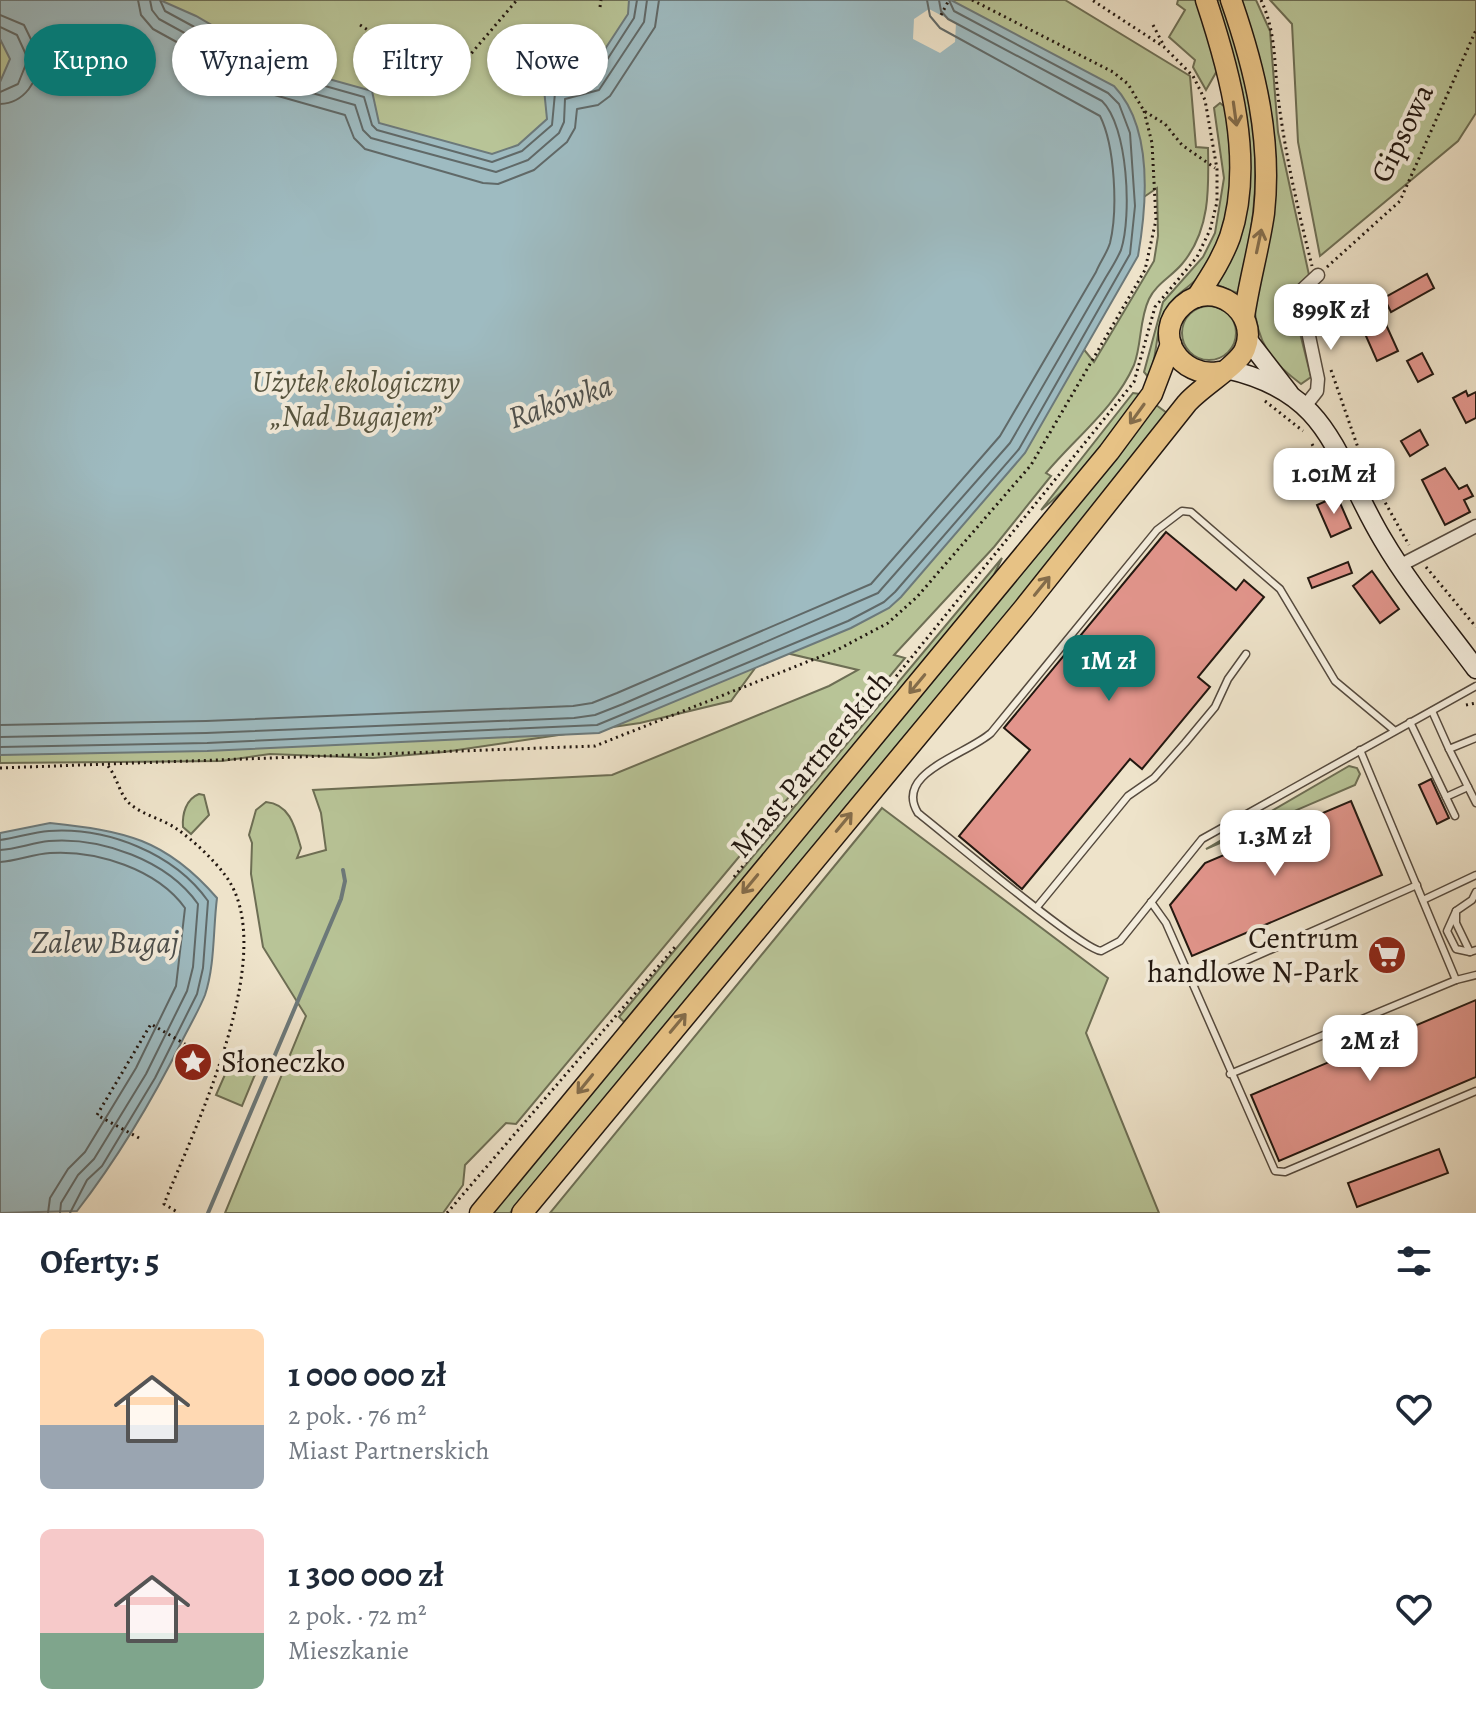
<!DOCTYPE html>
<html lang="pl">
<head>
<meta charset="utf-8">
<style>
  body { margin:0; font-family:Alegreya,serif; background:#f2f2f3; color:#1f2937; height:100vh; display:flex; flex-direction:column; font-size:30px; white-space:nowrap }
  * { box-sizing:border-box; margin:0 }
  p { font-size:26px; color:#747a83 }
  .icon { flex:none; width:44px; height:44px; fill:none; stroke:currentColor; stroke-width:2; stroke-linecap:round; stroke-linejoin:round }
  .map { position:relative; height:1213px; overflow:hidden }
  .drawer { display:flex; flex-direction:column; background:#fff; flex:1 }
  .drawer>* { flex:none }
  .hud { position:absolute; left:24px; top:24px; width:800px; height:72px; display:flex; gap:16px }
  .price { position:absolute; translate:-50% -68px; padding:0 18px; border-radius:16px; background:#fff; color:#222; font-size:26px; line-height:52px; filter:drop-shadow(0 2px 4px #0008) }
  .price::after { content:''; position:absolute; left:50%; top:48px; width:24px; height:18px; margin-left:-12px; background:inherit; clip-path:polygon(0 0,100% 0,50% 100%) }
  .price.active { background:#0f766e; color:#fff }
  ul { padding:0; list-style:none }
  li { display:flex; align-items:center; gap:24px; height:200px; padding:0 40px }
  li span { display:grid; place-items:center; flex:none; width:224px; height:160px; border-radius:12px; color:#555 }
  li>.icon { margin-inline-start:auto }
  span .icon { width:96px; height:96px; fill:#fffc; stroke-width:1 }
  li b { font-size:34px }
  h2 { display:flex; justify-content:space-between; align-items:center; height:96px; padding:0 40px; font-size:34px }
  .pill { padding:0 28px; border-radius:36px; background:#fff; box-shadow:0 2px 6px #0004; font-size:28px; line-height:72px }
  .pill.active { background:#0f766e; color:#fff }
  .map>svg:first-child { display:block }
  .green { fill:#b8c497; stroke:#6d6e54; stroke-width:2; fill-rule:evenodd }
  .water { fill:#9ebbc1; stroke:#6c797a; stroke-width:2 }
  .pier { fill:#eee3ca }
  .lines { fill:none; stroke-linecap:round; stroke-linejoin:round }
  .shore { stroke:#606968; stroke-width:2 }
  .stream { stroke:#6c797a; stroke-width:4 }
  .building { fill:#e2958c; stroke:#221710; stroke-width:2 }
  .lane-casing { stroke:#554a3e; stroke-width:9 }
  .street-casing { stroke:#554a3e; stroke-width:15 }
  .secondary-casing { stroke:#221710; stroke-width:21 }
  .primary-casing { stroke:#221710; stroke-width:23 }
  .path { stroke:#221710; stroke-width:3; stroke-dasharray:2 4; stroke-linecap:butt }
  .lane { stroke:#f4eddd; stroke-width:6 }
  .street { stroke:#f4eddd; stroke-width:12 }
  .secondary { stroke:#f4eddd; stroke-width:18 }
  .primary { stroke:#e7c285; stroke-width:20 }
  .oneway { stroke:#846c4a }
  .labels { text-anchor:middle; stroke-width:8; stroke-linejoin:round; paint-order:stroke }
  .street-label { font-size:30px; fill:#221710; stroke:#f4eddd }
  .park-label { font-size:30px; font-style:italic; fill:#56543f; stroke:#f4eddd }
  .poi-label { font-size:30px; fill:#221710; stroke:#f4eddd; text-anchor:end }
  .water-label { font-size:32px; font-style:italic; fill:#4d504e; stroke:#f4eddd }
</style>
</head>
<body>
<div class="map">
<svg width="1476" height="1213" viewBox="0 0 1476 1213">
  <rect width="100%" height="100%" fill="#eee3ca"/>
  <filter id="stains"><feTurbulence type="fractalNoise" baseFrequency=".0025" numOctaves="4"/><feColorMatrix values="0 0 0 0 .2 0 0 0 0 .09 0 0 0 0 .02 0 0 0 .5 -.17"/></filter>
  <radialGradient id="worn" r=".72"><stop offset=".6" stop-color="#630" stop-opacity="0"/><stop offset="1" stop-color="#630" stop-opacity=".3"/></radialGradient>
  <g class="green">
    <path d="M0,0H1065L1190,76L1196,147L1208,148C1209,189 1210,231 1182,264C1171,277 1156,284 1149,299C1139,320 1142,344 1134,365C1116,407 1074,439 1046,473L1051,476L994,547L894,655L905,658L516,1124L506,1123L465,1165L463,1185L443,1213H225L306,1016L263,947L251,874L252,843L249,835L256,810L266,802C290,804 295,827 301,848L297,858L326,850L321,813L313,790L612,775L829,686L858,670L769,649L731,701L640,723L444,752L373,758L270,754L222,761L0,763ZM1157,188L1158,236L1154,261L1094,362L1056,315L1106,223Z"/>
    <path d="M1178,0H1198L1218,69L1206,90L1193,67L1195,60L1169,37L1185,10L1177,4Z"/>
    <path d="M1214,0H1222C1255,80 1264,168 1247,253C1244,265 1243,284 1237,293L1215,284L1241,226Z"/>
    <path d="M1239,0H1256L1270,31L1278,132L1309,275L1294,290L1293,305L1311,377L1301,384C1270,361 1257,342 1254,304L1274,209Z"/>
    <path d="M1270,0H1476V113L1458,141L1320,256L1298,142L1292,24Z"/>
    <path d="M1220,103L1225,107C1234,165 1235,222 1202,273C1192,287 1175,293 1167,307C1155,327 1158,355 1149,378L1144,372L1163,302L1203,257L1215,233L1224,178L1214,108Z"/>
    <circle cx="1209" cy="333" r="27"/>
    <path d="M1133,393L1140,394C1109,435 1082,478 1041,510Z"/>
    <path d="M1156,405L1167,413L1051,560L510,1213H491L1036,556Z"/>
    <path d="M1002,558L991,581L624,1022L619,1017Z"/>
    <path d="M1349,766L1357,768L1360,774L1355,785L1206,849Z"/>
    <path d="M199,794L204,795L209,815L191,834L183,827C182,814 186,799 199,794Z"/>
    <path d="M882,808L1108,978L1086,1033L1159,1213H550Z"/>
    <path d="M234,1054L259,1065L242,1106L216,1095Z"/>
  </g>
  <g class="water">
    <path d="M0,0H160L196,16L282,66L372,91L379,123L492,154L518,145L547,119L544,89L568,78H586L628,14L629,0H951L1114,86C1153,127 1147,204 1138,256L1025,453L901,597L889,608L851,628L599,733L207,751L0,755V82L10,59L0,39Z"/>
    <path d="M50,823C124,831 165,838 217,898C213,929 215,965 205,995C199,1010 190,1025 183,1039C152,1101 118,1158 77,1211L0,1213V833Z"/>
  </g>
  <path class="pier" d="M929,9L956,23L955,42L940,53L913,39L914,19Z"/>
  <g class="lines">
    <g class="shore">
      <path d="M138,0L141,15L153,29L271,94L345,115L354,138L365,149L483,183L498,184L534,170L567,142L575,128L577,109L598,105L610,96L655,27L659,0"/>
      <path d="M150,0L152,10L159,19L276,83L355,105L363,130L371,138L496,172L528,160L559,133L564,122L565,99L599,90L644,22L647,0"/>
      <path d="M160,0L165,11L279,73L364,97L372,125L377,130L492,162L522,151L552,125L555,93L570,86L592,83L634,18L637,0"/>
      <path d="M0,15L24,25L40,58C38,81 25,103 0,104"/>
      <path d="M0,27L17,35L28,59L18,84L0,92"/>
      <path d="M0,725L206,721L573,706L592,703L617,693L871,584L1000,436L1096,272C1100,262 1107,253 1110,243C1118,210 1115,146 1100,116L940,28L930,16L927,0"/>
      <path d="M0,737L206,733L574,718L595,715L623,704L878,593L1010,443L1106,277C1111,269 1117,259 1121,250C1132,216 1128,126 1102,101L948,19L941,11L939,0"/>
      <path d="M0,747L207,743L597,725L848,621L884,602L895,592L1019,449L1130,254L1135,206L1130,133L1119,104L1108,93L954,11L949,0"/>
      <path d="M0,840C16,838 33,832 49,831C107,827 174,853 208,901L203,968L197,994L155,1078L102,1166L87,1180L70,1213"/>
      <path d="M0,850C16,849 32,843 49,841C101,837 167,860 198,904L193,967L187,991L146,1074L94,1159L78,1175L61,1203L60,1213"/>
      <path d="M0,862C17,861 33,854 50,853C96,850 157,869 185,908L176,986L136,1068L85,1152L68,1169L50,1198L48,1213"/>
    </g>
    <path class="stream" d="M208,1213L341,899L345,881L343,870"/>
  </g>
  <g class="building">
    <path d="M1427,274L1434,288L1391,312L1384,298Z"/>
    <path d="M1383,318L1398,351L1377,361L1362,327Z"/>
    <path d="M1422,353L1433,374L1418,382L1407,361Z"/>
    <path d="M1466,391L1468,396L1476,392V418L1466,423L1453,398Z"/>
    <path d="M1420,430L1428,445L1410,456L1401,441Z"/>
    <path d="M1445,468L1459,489L1467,485L1473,496L1464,500L1470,512L1445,525L1422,480Z"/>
    <path d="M1337,496L1351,528L1331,537L1317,505Z"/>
    <path d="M1166,532L1236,590L1244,580L1264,597L1198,677L1210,687L1142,769L1130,759L1022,889L959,836L1030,750L1004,728Z"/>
    <path d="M1348,562L1352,573L1312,588L1308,578Z"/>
    <path d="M1372,571L1399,609L1380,623L1353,586Z"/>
    <path d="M1431,779L1449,818L1437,824L1419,785Z"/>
    <path d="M1351,801L1382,875L1192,956L1170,905L1205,863Z"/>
    <path d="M1476,1000V1077L1279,1161L1251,1095Z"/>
    <path d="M1439,1149L1448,1173L1357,1207L1348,1183Z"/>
  </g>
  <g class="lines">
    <g class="lane-casing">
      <g id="lane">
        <path d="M1432,711L1449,749L1476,738"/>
        <path d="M1410,722L1455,816"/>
        <path d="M1395,731L1335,681L1280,589L1191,512L1182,511L1157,530L991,733C966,755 893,773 918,813C945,834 1081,949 1101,951L1120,941L1202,839L1476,686"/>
        <path d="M1449,749L1476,803"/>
        <path d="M1360,750L1456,980"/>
        <path d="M1446,797L1468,787"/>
        <path d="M1476,892L1472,900L1456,911V923L1470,952L1476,950"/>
        <path d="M1423,900L1476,875"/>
        <path d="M1151,902L1166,923L1275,1171L1285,1172L1476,1091"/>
        <path d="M1037,907L1128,796L1154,778L1185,743L1215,707L1228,679L1246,654"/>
        <path d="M1456,911L1447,931L1456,949L1470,952"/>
        <path d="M1193,984L1417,885"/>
        <path d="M1230,1074L1456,980L1476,975"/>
      </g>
    </g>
    <g class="street-casing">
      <g id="street">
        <path d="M1306,405L1317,391L1318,379L1301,298L1303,289L1318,275"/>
        <path d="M1399,566L1476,526"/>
      </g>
    </g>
    <g class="secondary-casing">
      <g id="secondary">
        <path d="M1248,340L1289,393"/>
        <path d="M1226,369C1334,393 1334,459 1383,540C1410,586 1445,627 1476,669"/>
      </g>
    </g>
    <g class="primary-casing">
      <g id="primary">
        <path d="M1231,0C1255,69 1272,139 1264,213C1259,248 1249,282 1244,317"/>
        <path d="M1197,297C1210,277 1222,259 1230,237C1255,162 1230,72 1206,0"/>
        <path d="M480,1213L1109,452L1152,394L1171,344"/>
        <path d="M522,1213L1024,608L1187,403C1202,386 1239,365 1245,349C1260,312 1213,278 1183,305C1150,334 1181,379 1219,372"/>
      </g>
    </g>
    <g class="path">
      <path d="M972,0L1113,72L1128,84L1144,111L1165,124L1182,145L1215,168"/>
      <path d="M1261,0C1276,32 1274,62 1278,96C1285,154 1298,210 1312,266"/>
      <path d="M600,7L601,0"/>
      <path d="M941,15L949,0"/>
      <path d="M360,25L434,71L458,69L517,0"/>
      <path d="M1153,25L1163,44"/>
      <path d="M1327,267L1400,201L1476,30"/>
      <path d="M1331,370L1364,465L1409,545"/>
      <path d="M1265,401L1303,431"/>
      <path d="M1312,444L1330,478L1335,476"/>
      <path d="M1426,567L1476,627"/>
      <path d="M1466,705L1476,703"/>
      <path d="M108,766C117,777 120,795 129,803C142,815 163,819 177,829C194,841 213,859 225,875C282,950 195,1127 164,1204L179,1213"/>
      <path d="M0,768L595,746L837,650L888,623L917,597L1031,465L1145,270L1156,220L1152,143L1144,111"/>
      <path d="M734,877L1134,382L1155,307L1197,257L1210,230L1217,202V169L1205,100L1193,76L1164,47L1092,0"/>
      <path d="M139,1138L97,1115L151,1024L190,1047"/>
      <path d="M447,1213L675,947"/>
    </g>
    <use href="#lane" class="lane"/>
    <use href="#street" class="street"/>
    <use href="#secondary" class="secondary"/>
    <use href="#primary" class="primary"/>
  </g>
  <defs><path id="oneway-shaft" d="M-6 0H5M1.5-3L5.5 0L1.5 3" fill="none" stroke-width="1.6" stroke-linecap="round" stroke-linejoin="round" transform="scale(2)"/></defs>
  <g class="oneway">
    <use href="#oneway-shaft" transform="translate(1235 114) rotate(82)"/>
    <use href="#oneway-shaft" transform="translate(1259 241) rotate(-78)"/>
    <use href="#oneway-shaft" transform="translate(1137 414) rotate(126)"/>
    <use href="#oneway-shaft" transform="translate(1042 586) rotate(-51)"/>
    <use href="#oneway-shaft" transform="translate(917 684) rotate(130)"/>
    <use href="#oneway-shaft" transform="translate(844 822) rotate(-50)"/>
    <use href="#oneway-shaft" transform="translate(750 884) rotate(130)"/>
    <use href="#oneway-shaft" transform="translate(678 1023) rotate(-50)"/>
    <use href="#oneway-shaft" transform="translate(585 1084) rotate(129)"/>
  </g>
  <defs>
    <g id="supermarket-disc" transform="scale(2)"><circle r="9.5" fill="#8f2418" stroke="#f4eddd"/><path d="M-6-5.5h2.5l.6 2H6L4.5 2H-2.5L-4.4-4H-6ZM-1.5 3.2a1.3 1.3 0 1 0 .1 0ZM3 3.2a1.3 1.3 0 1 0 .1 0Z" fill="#fff"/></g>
    <g id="sight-disc" transform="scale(2)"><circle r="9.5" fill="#8f2418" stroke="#f4eddd"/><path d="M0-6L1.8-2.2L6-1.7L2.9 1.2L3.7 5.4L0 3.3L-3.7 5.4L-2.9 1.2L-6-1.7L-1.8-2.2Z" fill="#fff"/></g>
  </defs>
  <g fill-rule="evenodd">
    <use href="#supermarket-disc" x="1387" y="955"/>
    <use href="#sight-disc" x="193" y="1062"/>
  </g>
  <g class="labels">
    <g class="street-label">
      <text transform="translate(1402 133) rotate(-64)" y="10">Gipsowa</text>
      <text transform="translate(811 764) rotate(-50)" y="10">Miast Partnerskich</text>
    </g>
    <g class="park-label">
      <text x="356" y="392">Użytek ekologiczny<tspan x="356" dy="34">„Nad Bugajem”</tspan></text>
    </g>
    <g class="poi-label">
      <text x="1359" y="948">Centrum<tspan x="1359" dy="34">handlowe N-Park</tspan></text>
      <text x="221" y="1072" text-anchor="start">Słoneczko</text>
    </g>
    <g class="water-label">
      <text transform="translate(560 401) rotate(-19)" y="11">Rakówka</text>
      <text x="105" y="953">Zalew Bugaj</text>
    </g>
  </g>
  <rect width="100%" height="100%" filter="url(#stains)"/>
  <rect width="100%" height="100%" fill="url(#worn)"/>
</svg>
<b class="price" style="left:1331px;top:352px">899K zł</b>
<b class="price" style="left:1334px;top:516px">1.01M zł</b>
<b class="price active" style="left:1109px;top:703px">1M zł</b>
<b class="price" style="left:1275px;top:878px">1.3M zł</b>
<b class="price" style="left:1370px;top:1083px">2M zł</b>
<div class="hud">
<a class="pill active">Kupno</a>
<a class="pill">Wynajem</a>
<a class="pill">Filtry</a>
<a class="pill">Nowe</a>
</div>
</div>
<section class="drawer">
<h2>Oferty: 5<svg class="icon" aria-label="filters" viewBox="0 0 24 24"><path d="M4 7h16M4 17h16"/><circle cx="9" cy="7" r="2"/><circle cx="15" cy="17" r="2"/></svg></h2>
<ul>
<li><span style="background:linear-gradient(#ffd9b3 60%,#9aa5b1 0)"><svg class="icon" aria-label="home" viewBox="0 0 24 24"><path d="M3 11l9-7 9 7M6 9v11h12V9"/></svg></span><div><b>1 000 000 zł</b><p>2 pok. · 76 m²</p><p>Miast Partnerskich</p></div><svg class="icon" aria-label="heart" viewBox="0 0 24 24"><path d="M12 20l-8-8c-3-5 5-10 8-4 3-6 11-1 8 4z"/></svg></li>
<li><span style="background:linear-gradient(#f6c9c9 65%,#7fa58c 0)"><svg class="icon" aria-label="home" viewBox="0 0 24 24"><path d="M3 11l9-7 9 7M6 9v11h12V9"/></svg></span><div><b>1 300 000 zł</b><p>2 pok. · 72 m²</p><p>Mieszkanie</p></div><svg class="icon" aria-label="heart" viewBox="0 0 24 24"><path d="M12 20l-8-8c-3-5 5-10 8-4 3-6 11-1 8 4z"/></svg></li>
</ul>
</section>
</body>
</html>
